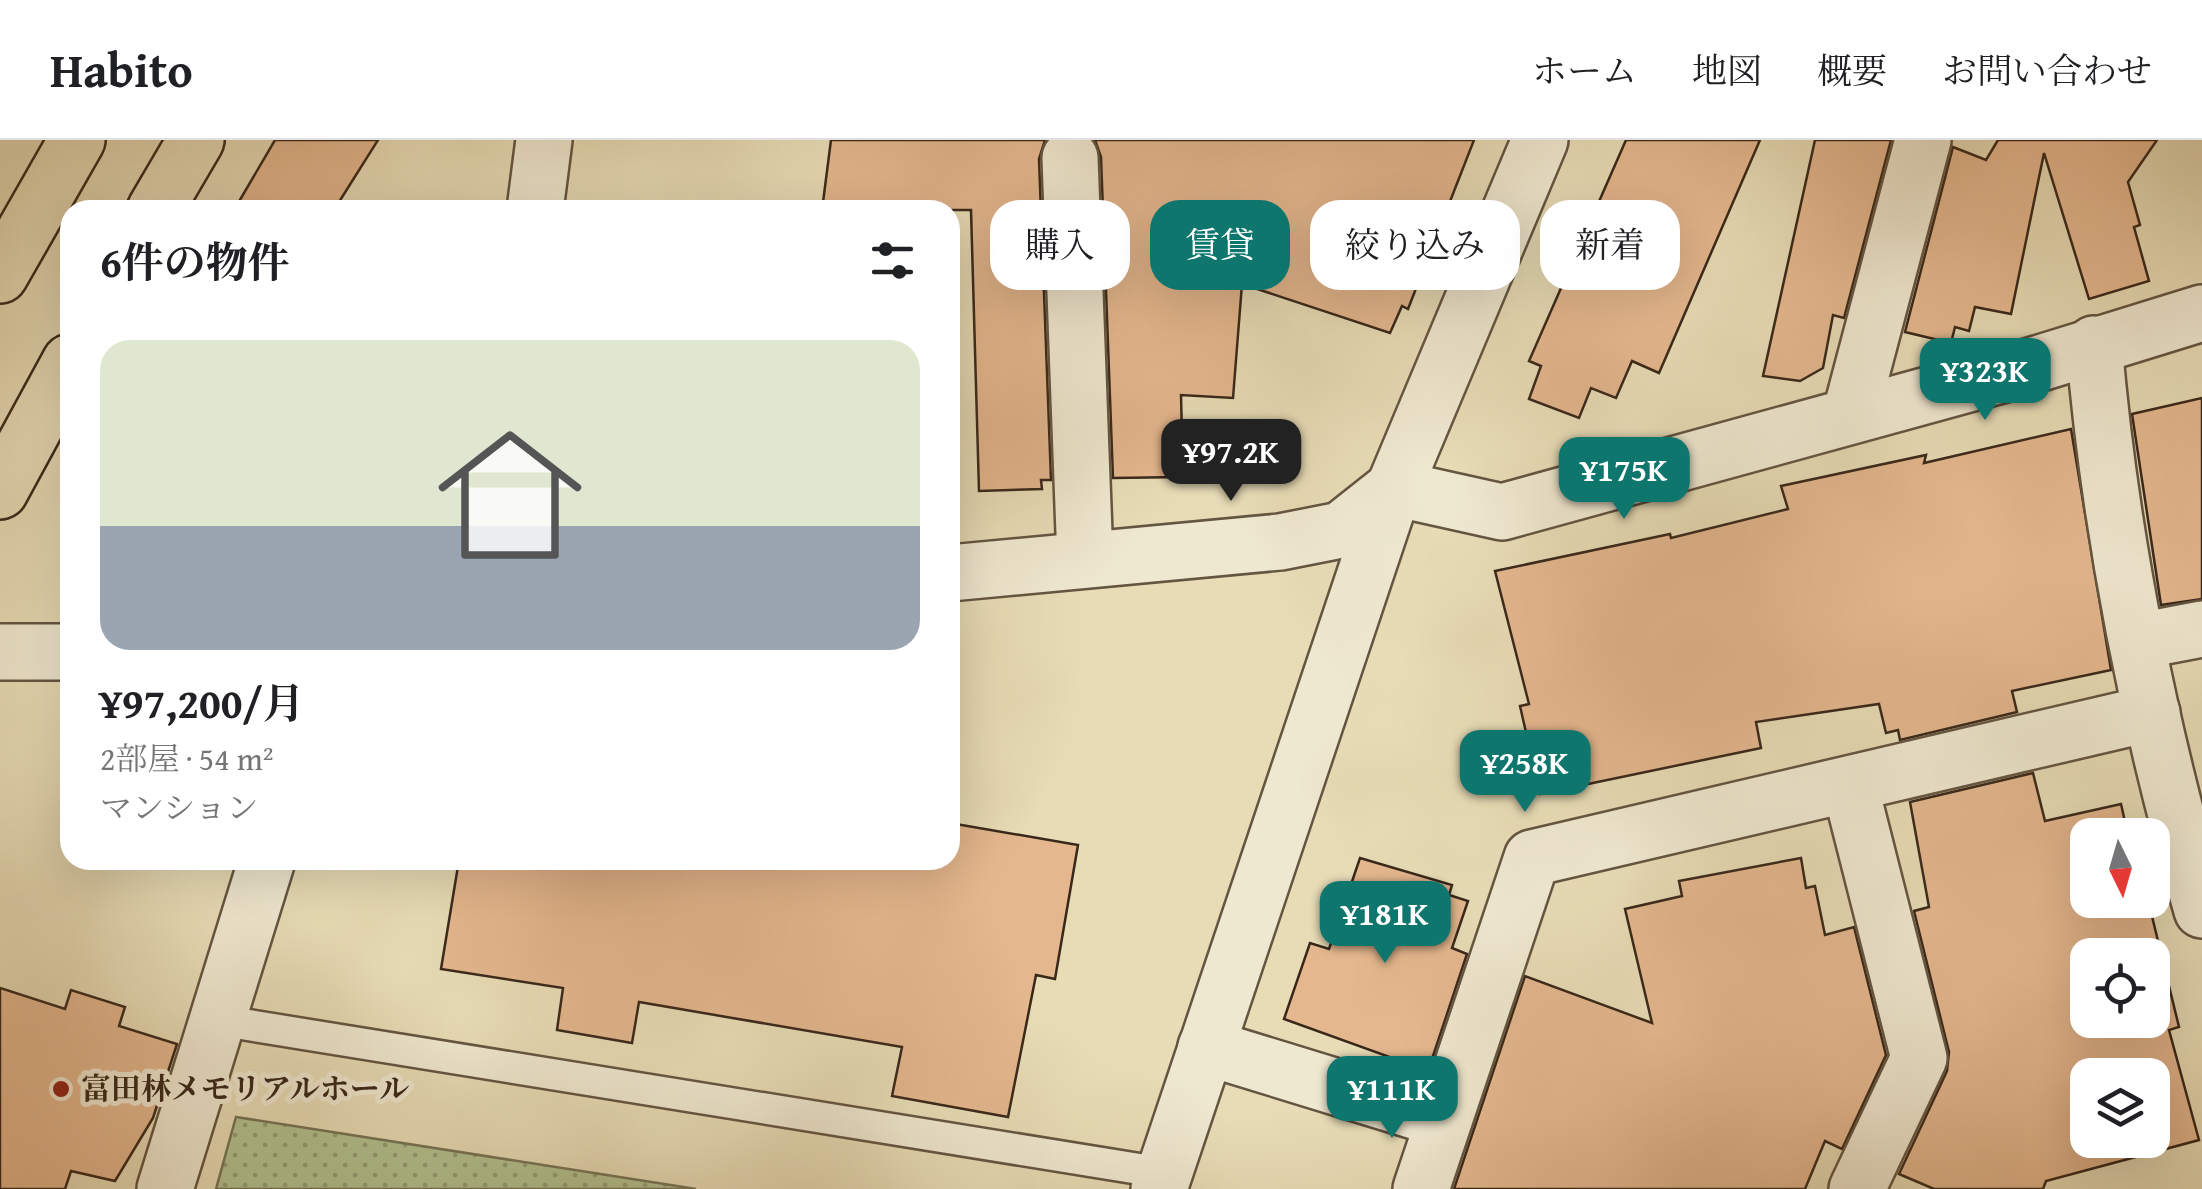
<!DOCTYPE html>
<html lang="ja">
<head>
<meta charset="utf-8">
<style>
  body { margin:0; font-family:"Gentium Book Plus","Noto Serif JP",serif; background:#f2f2f2; color:#202124; height:100vh; display:flex; flex-direction:column; font-size:38px; white-space:nowrap }
  * { box-sizing:border-box; margin:0 }
  p { font-size:32px; color:#757577 }
  .icon { flex:none; width:55px; height:55px; fill:none; stroke:currentColor; stroke-width:2; stroke-linecap:round; stroke-linejoin:round }
  .map { position:relative; flex:1; overflow:hidden }
  .side { position:absolute; left:60px; top:60px; width:900px; height:670px; display:flex; flex-direction:column; background:#fff; border-radius:30px; box-shadow:0 10px 40px #0002 }
  .side>* { flex:none }
  .banner { position:absolute; left:990px; top:60px; width:950px; height:90px; display:flex; gap:20px }
  .needle { width:65px; rotate:175deg }
  .fabs { position:absolute; left:2070px; top:678px; display:grid; gap:20px }
  .fabs a { display:grid; place-items:center; width:100px; height:100px; border-radius:20px; background:#fff; box-shadow:0 10px 40px #0002; font-size:50px }
  .price { position:absolute; translate:-50% -85px; padding:0 22px; border-radius:20px; background:#0f766e; color:#fff; font-size:32px; line-height:65px; filter:drop-shadow(0 2px 5px #0008) }
  .price::after { content:''; position:absolute; left:50%; top:60px; width:30px; height:22px; margin-left:-15px; background:inherit; clip-path:polygon(0 0,100% 0,50% 100%) }
  .price.active { background:#222; color:#fff }
  ul { padding:0; list-style:none }
  li { display:grid; align-content:center; gap:20px; height:530px; padding:0 40px }
  li span { display:grid; place-items:center; height:310px; border-radius:30px; color:#555 }
  li>.icon { margin-inline-start:auto }
  span .icon { width:180px; height:180px; fill:#fffc; stroke-width:1 }
  li b { font-size:42px }
  h2 { display:flex; justify-content:space-between; align-items:center; height:120px; padding:0 40px; font-size:42px }
  .pill { padding:0 35px; border-radius:30px; background:#fff; box-shadow:0 10px 40px #0002; font-size:35px; line-height:90px }
  .pill.active { background:#0f766e; color:#fff }
  header { display:flex; align-items:center; gap:60px; box-sizing:border-box; height:140px; padding:0 50px; background:#fff; border-bottom:2px solid #e0e0e0 }
  header strong { font-size:48px }
  nav { display:flex; gap:55px; margin-inline-start:auto; font-size:35px }
  .map>svg:first-child { display:block }
  .grass { fill:url(#grass-dots); stroke:#767455; stroke-width:2.5 }
  .building { fill:#e4b78e; stroke:#39281a; stroke-width:2.5; fill-rule:evenodd }
  .lines { fill:none; stroke-linecap:round; stroke-linejoin:round }
  .service-casing { stroke:#645541; stroke-width:35 }
  .minor-casing { stroke:#645541; stroke-width:60 }
  .tertiary-casing { stroke:#645541; stroke-width:60 }
  .trunk-casing { stroke:#39281a; stroke-width:60 }
  .service { stroke:#efe8d0; stroke-width:30 }
  .minor { stroke:#efe8d0; stroke-width:55 }
  .tertiary { stroke:#efe8d0; stroke-width:55 }
  .trunk { stroke:#e7dcb6; stroke-width:55 }
  .poi-dot { fill:#8f2418; stroke:#efe8d0; stroke-width:4 }
  .labels { text-anchor:middle; stroke-width:10; stroke-linejoin:round; paint-order:stroke }
  .poi-label { font-size:30px; font-weight:bold; fill:#39281a; stroke:#efe8d0; text-anchor:start }
</style>
</head>
<body>
<header>
<strong>Habito</strong>
<nav><a>ホーム</a><a>地図</a><a>概要</a><a>お問い合わせ</a></nav>
</header>
<div class="map">
<svg width="2202" height="1049" viewBox="0 0 2202 1049">
  <defs>
    <pattern id="grass-dots" width="8" height="8" patternUnits="userSpaceOnUse" patternTransform="scale(2.5)"><rect width="8" height="8" fill="#b2c190"/><path d="M2 2h.1M6 6h.1" fill="none" stroke="#929d75" stroke-width="1.8" stroke-linecap="round"/></pattern>
  </defs>
  <rect width="100%" height="100%" fill="#e7dcb6"/>
  <filter id="stains"><feTurbulence type="fractalNoise" baseFrequency=".002" numOctaves="4"/><feColorMatrix values="0 0 0 0 .2 0 0 0 0 .09 0 0 0 0 .02 0 0 0 .5 -.17"/></filter>
  <radialGradient id="worn" r=".72"><stop offset=".6" stop-color="#630" stop-opacity="0"/><stop offset="1" stop-color="#630" stop-opacity=".3"/></radialGradient>
  <path class="grass" d="M236,977L696,1049H216Z"/>
  <g class="building">
    <path d="M275,0H378L334,70H234Z"/>
    <path d="M831,0H1045L1039,19L1051,340H1041L1042,349L979,351L971,70H822Z"/>
    <path d="M1095,0H1474L1408,169L1402,166L1390,193L1242,144L1233,258L1181,255L1183,337L1113,338L1101,17Z"/>
    <path d="M1626,0H1760L1659,233L1632,221L1616,258L1591,248L1579,278L1529,259L1541,226L1529,221Z"/>
    <path d="M1815,0H1891L1844,178L1833,175L1823,228L1800,241L1763,236Z"/>
    <path d="M1998,0H2157L2128,42L2140,85L2134,87L2149,141L2089,159L2044,13L2011,174L1975,167L1969,191L1955,187L1951,203L1905,192L1953,7L1986,20Z"/>
    <path d="M2202,258V459L2161,465L2132,274Z"/>
    <path d="M2071,289L2111,530L2012,551L2017,572L1900,600L1898,590L1886,593L1879,564L1756,582L1761,608L1540,654L1520,566L1529,564L1495,431L1670,394L1671,398L1788,369L1781,346L1926,315L1924,323Z"/>
    <path d="M2033,633L2045,681L2121,664L2128,695H2088V760H2148L2179,887L2169,890L2199,1000L2046,1041L2043,1049H1934L1899,1034L1947,931L1949,912L1914,771L1929,767L1910,662ZM2088,815H2152V880H2088ZM2088,935H2152V1000H2088Z"/>
    <path d="M950,683L1078,705L1055,839L1036,835L1008,977L892,956L902,907L639,862L632,903L557,890L563,848L441,829L459,720H950Z"/>
    <path d="M1360,718L1452,745L1449,755L1468,761L1452,808L1467,814L1428,931L1284,879L1310,803L1329,809Z"/>
    <path d="M1801,718L1806,748L1815,746L1825,795L1854,787L1886,915L1842,1009L1825,1001L1805,1049H1454L1525,836L1652,883L1625,769L1682,756L1679,741Z"/>
    <path d="M0,848L65,869L71,850L125,867L119,886L177,904L153,978L115,1041L71,1031L65,1049H0Z"/>
  </g>
  <g class="lines">
    <g class="service-casing">
      <path id="service" d="M217,880L1164,1033"/>
    </g>
    <g class="minor-casing">
      <g id="minor">
        <path d="M1070,18L1085,420"/>
        <path d="M535,70L544,0"/>
        <path d="M2094,204C2110,395 2149,586 2202,770"/>
        <path d="M1850,276L1923,0"/>
        <path d="M1394,348L1502,372L2008,233L2202,173"/>
        <path d="M2139,501L2202,489"/>
        <path d="M1850,646L1919,918L1857,1049"/>
        <path d="M1206,907L1444,980"/>
        <path d="M165,1049L267,720"/>
        <path d="M1421,1049L1532,718L2152,573"/>
      </g>
    </g>
    <g class="tertiary-casing">
      <g id="tertiary">
        <path d="M950,433L1280,402L1341,390L1394,348"/>
        <path d="M0,512H70"/>
        <path d="M1159,1049L1394,348L1540,0"/>
      </g>
    </g>
    <g class="trunk-casing">
      <g id="trunk">
        <path d="M155,70L196,0"/>
        <path d="M0,135L77,0"/>
        <path d="M0,351L70,222"/>
      </g>
    </g>
    <use href="#service" class="service"/>
    <use href="#minor" class="minor"/>
    <use href="#tertiary" class="tertiary"/>
    <use href="#trunk" class="trunk"/>
  </g>
  <circle class="poi-dot" cx="61" cy="949" r="10"/>
  <g class="labels">
    <g class="poi-label">
      <text x="81" y="959">富田林メモリアルホール</text>
    </g>
  </g>
  <rect width="100%" height="100%" filter="url(#stains)"/>
  <rect width="100%" height="100%" fill="url(#worn)"/>
</svg>
<div class="fabs">
<a><svg class="needle" viewBox="-14 -14 28 28"><path d="M0-13l5 13h-10z" fill="#e53935"/><path d="M0 13l5-13h-10z" fill="#757577"/></svg></a>
<a><svg class="icon" aria-label="locate" viewBox="0 0 24 24"><circle cx="12" cy="12" r="6"/><path d="M12 2v4M12 18v4M2 12h4M18 12h4"/></svg></a>
<a><svg class="icon" aria-label="layers" viewBox="0 0 24 24"><path d="M12 4l9 5-9 5-9-5zM3 14l9 5 9-5"/></svg></a>
</div>
<b class="price" style="left:1985px;top:283px">¥323K</b>
<b class="price active" style="left:1231px;top:364px">¥97.2K</b>
<b class="price" style="left:1624px;top:382px">¥175K</b>
<b class="price" style="left:1525px;top:675px">¥258K</b>
<b class="price" style="left:1385px;top:826px">¥181K</b>
<b class="price" style="left:1392px;top:1001px">¥111K</b>
<div class="banner">
<a class="pill">購入</a>
<a class="pill active">賃貸</a>
<a class="pill">絞り込み</a>
<a class="pill">新着</a>
</div>
<section class="side">
<h2>6件の物件<svg class="icon" aria-label="filters" viewBox="0 0 24 24"><path d="M4 7h16M4 17h16"/><circle cx="9" cy="7" r="2"/><circle cx="15" cy="17" r="2"/></svg></h2>
<ul>
<li><span style="background:linear-gradient(#dfe7d0 60%,#9aa5b1 0)"><svg class="icon" aria-label="home" viewBox="0 0 24 24"><path d="M3 11l9-7 9 7M6 9v11h12V9"/></svg></span><div><b>¥97,200/月</b><p>2部屋 · 54 m²</p><p>マンション</p></div></li>
</ul>
</section>
</div>
</body>
</html>
